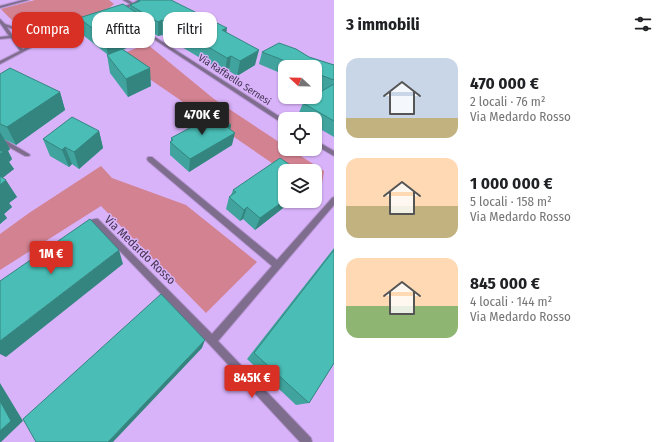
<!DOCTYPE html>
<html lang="it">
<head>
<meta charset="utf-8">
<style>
  body { margin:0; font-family:"Fira Sans Condensed",sans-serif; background:#f6f6f6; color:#202124; height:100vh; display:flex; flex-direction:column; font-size:15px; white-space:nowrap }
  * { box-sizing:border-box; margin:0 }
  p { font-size:13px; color:#757577 }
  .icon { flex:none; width:22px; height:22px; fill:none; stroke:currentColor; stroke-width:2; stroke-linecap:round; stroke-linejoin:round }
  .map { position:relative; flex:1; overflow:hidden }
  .side { display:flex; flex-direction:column; background:#fff; width:332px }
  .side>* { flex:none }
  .banner { position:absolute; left:12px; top:12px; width:262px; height:36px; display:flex; gap:8px }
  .needle { width:26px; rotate:292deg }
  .fabs { position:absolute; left:278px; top:60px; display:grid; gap:8px }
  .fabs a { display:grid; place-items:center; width:44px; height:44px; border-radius:8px; background:#fff; box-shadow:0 1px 3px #0004; font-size:20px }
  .price { position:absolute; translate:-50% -34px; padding:0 9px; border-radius:4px; background:#d93025; color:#fff; font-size:13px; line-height:26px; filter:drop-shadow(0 1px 2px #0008) }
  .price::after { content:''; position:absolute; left:50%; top:24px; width:12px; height:9px; margin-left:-6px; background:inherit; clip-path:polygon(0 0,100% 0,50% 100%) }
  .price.on { background:#222; color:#fff }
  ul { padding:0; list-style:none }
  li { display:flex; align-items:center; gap:12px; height:100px; padding:0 12px }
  li span { display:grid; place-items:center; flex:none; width:112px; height:80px; border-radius:12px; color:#555 }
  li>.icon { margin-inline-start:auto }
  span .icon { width:48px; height:48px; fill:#fffc; stroke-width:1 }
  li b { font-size:17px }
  h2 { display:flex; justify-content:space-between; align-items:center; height:48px; padding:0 12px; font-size:17px }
  .tag { padding:0 14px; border-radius:12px; background:#fff; box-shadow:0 1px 3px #0004; font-size:14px; line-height:36px }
  .tag.on { background:#d93025; color:#fff }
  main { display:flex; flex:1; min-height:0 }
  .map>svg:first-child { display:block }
  .green { fill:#d28290 }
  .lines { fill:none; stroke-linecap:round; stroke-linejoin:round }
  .minor-casing { stroke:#b594d1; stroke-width:2 }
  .minor { fill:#7e6d8d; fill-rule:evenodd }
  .wall { fill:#40a39d }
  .shaded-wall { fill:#34857f }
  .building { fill:#4abeb6; stroke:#34857f }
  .labels { text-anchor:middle; stroke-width:3; stroke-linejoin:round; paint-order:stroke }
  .far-street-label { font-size:10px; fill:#42324f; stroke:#d9b3fa }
  .street-label { font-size:12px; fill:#42324f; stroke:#d9b3fa }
</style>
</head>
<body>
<main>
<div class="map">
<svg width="334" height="442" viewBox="0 0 334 442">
  <rect width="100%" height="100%" fill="#d9b3fa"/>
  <g class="green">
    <path d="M35,0H109L114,4L109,8C88,15 37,36 17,24C11,20 6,14 1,9Z"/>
    <path d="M147,44L214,99L285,146V149H290L324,171L320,196L315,193V171L285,172L116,56Z"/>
    <path d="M101,166L112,178L186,205L257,262L206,313L101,206L0,270V234L29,213Z"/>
  </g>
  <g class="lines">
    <g class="minor-casing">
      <g id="minor">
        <path d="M23,0H29L0,8V6Z"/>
        <path d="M123,0H128L133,3L138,0H143L121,11H119V9L130,4Z"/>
        <path d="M0,19L5,24L30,33L28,34L7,27L13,36L54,33L88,19L91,20L55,35L0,64V61L20,51L11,38L0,39V37L9,36L0,23ZM49,36L23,49L15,38Z"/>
        <path d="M144,30L285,120V125L143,32L142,31Z"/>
        <path d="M0,137L29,154L30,155L29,156H25L0,142Z"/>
        <path d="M315,140L334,151V156L315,145Z"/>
        <path d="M148,157H152L277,260L332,198L334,197V205L218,341L311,438L312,442H300L209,344L95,225C91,228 87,232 82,230L81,228C84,223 93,218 98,219L212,334L272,266L148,161L147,159Z"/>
      </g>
    </g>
    <use href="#minor" class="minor"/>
  </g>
  <g class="wall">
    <path d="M137,0H171L227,33L255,65L237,76L229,71L225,73L162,35L158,36L151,32V39L123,49L151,86L128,97L110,73L107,55H108L83,35L79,18L130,9V5L138,2Z"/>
    <path d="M262,52L309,57L334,65V137L315,126V119H303L298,115L303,103L323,90L315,87V67H285V75L259,64Z"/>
    <path d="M0,74L60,92L65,110L16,145L4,139L10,149L8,151L12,159L9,162L14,169L2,178L17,197L9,203L12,207L4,214L7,218L0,224Z"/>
    <path d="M231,125L230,129L232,145L189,172L170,155V142H171V138Z"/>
    <path d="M99,131L103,148L79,169L72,164L69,167L50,156L43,139Z"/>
    <path d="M233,190L285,201H292L255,230L243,219L240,221L226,209L229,197L231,195Z"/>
    <path d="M334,248V363L309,403L296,405L247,359Z"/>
  </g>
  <g class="shaded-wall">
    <path d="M162,20V35L158,36V22Z"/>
    <path d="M151,22V39L108,55L105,38Z"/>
    <path d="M227,28L225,43L222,30Z"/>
    <path d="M259,50L255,65L237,76L240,61Z"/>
    <path d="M231,56L229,71L225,73L227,58Z"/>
    <path d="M150,68L151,86L128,97L126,79Z"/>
    <path d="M60,92L65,110L16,145L7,127Z"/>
    <path d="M231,125L229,136L235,133L232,145L189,172L190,159L227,127Z"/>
    <path d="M99,131L103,148L79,169L74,152Z"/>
    <path d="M0,132L10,149L8,151L12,159L9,162L14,169L0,180Z"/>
    <path d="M65,147L72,164L69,167L62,150Z"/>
    <path d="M6,180L17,197L9,203L12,207L4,214L7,218L0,224V185Z"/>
    <path d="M285,200V201H292L255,230L260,218Z"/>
    <path d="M247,207L243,219L240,221L244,210Z"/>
    <path d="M119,250L123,264L6,357L0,354V341Z"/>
    <path d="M205,340L202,348L113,442H108Z"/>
    <path d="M0,383L23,421L1,442H0Z"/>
  </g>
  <g class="building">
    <path d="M138,0H171L227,28L222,30L259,50L240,61L231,56L227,58L162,20L158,22L130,5L140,1Z"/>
    <path d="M123,4L151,22L105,38L79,18Z"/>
    <path d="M279,43L296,49L309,57L334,65V80L315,73V67H301L262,52Z"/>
    <path d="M122,49L150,68L126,79L107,55Z"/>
    <path d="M10,68L60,92L7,127L0,124V74Z"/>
    <path d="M334,84V121L303,103L313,97H315V95Z"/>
    <path d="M216,114L231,125L227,127L235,133L190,159L170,142L173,140L171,138Z"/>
    <path d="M72,117L99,131L74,152L65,147L62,150L43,139Z"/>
    <path d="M0,150L3,152L0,154Z"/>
    <path d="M280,158L299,171H285V200L260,218L247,207L244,210L229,197L236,192L233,190Z"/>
    <path d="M0,176L6,180L0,185Z"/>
    <path d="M90,219L119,250L0,341V281Z"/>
    <path d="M334,250V363L309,403L254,353Z"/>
    <path d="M161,294L205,340L108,442H36L23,419Z"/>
    <path d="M0,401L11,421L0,431Z"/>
  </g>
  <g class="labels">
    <g class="far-street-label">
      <text transform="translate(235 79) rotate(33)" y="4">Via Raffaello Sernesi</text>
    </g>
    <g class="street-label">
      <text transform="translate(140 250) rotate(44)" y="4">Via Medardo Rosso</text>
    </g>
  </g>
</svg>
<div class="fabs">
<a><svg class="needle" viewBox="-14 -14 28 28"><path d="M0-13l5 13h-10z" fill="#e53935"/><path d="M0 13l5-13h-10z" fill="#757577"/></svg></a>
<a><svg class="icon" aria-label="locate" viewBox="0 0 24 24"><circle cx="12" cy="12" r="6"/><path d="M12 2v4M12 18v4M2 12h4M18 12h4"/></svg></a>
<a><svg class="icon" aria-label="layers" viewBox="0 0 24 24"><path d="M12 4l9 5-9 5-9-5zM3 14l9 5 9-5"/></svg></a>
</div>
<b class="price on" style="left:202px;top:136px">470K €</b>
<b class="price" style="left:51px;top:275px">1M €</b>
<b class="price" style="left:252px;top:399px">845K €</b>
<div class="banner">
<a class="tag on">Compra</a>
<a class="tag">Affitta</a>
<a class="tag">Filtri</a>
</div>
</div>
<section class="side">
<h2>3 immobili<svg class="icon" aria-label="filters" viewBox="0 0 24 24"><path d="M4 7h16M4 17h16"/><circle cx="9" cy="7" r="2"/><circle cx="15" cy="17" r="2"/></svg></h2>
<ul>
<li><span style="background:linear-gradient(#c9d6e8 75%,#c2b280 0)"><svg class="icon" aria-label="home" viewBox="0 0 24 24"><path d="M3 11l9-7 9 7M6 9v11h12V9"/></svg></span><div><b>470 000 €</b><p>2 locali · 76 m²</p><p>Via Medardo Rosso</p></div></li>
<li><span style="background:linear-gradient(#ffd9b3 60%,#c2b280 0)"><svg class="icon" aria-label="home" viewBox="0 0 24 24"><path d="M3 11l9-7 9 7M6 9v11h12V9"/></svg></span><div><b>1 000 000 €</b><p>5 locali · 158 m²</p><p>Via Medardo Rosso</p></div></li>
<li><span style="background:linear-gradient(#ffd9b3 60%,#8fb573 0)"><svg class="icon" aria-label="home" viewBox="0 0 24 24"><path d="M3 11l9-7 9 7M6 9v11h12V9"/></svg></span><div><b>845 000 €</b><p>4 locali · 144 m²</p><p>Via Medardo Rosso</p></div></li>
</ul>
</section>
</main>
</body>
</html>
